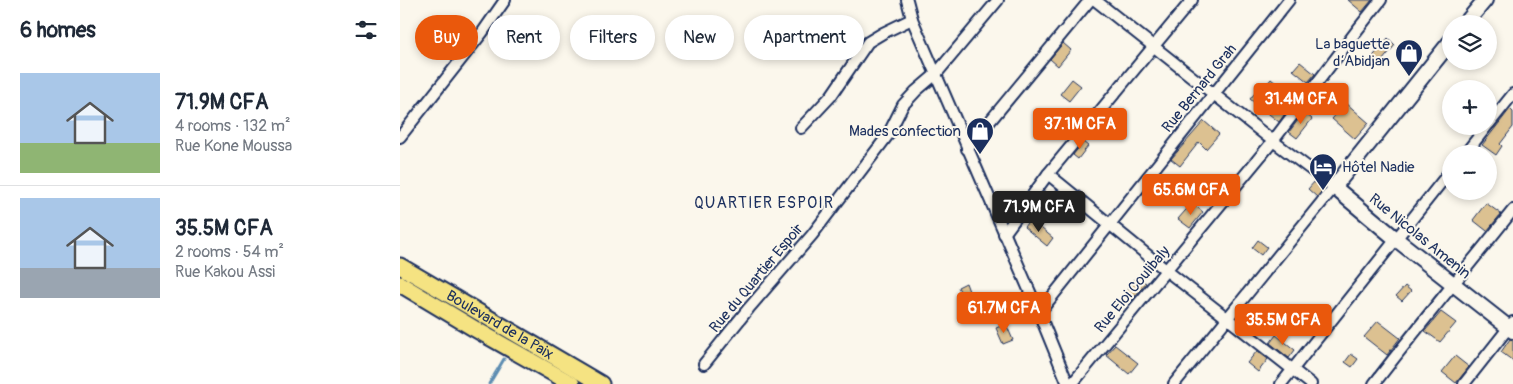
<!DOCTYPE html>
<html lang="en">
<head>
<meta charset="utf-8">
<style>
  body { margin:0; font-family:Pangolin,sans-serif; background:#f6f6f7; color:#1f2937; height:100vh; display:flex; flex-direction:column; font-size:19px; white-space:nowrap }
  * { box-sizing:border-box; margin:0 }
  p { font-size:16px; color:#747a83 }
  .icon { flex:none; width:28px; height:28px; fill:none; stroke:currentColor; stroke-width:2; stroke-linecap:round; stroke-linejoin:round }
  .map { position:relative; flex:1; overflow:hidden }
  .sheet { display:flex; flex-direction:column; background:#fff; width:400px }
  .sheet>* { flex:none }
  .top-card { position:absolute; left:15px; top:15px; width:475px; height:45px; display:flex; gap:10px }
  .controls { position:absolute; left:1042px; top:15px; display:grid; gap:10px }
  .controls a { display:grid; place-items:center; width:55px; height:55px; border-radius:50%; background:#fff; box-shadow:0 2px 8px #0003; font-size:25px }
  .price { position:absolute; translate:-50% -42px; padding:0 11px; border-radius:5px; background:#ea580c; color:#fff; font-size:16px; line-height:32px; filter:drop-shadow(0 1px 2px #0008) }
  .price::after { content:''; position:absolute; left:50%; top:30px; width:15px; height:11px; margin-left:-8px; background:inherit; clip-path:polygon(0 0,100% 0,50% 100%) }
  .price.selected { background:#222; color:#fff }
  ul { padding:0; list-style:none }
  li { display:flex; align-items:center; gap:15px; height:125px; padding:0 20px }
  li+li { border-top:1px solid #e0e1e3 }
  li span { display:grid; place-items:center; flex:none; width:140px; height:100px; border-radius:0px; color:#555 }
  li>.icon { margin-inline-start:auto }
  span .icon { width:60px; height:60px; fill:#fffc; stroke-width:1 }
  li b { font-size:21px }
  h2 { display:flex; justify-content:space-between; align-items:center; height:60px; padding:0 20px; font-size:21px }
  .tag { padding:0 18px; border-radius:22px; background:#fff; box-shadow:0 2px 8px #0003; font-size:18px; line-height:45px }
  .tag.selected { background:#ea580c; color:#fff }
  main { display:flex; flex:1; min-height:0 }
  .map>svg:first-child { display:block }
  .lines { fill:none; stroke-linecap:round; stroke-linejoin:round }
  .stream { stroke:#5c8cb1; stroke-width:3 }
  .building { fill:#dcc191; stroke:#1b2f5e }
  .street-casing { stroke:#1b2f5e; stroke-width:14 }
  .secondary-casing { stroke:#1b2f5e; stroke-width:18 }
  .primary-casing { stroke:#1b2f5e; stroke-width:19 }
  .street { stroke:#fbf7ec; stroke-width:10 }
  .secondary { stroke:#fbf7ec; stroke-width:14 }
  .primary { stroke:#f5e382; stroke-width:15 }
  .labels { text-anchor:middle; stroke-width:4; stroke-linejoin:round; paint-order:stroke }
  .poi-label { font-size:15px; fill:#1b2f5e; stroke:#fbf7ec; text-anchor:end }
  .street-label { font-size:15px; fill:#1b2f5e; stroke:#fbf7ec }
  .neighbourhood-label { font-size:16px; letter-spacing:1px; fill:#1b2f5e; stroke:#fbf7ec }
</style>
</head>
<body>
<main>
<section class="sheet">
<h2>6 homes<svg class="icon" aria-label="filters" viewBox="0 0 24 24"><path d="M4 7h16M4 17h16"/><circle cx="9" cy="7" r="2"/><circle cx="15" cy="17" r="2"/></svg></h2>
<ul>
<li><span style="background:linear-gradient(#a9c7e8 70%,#8fb573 0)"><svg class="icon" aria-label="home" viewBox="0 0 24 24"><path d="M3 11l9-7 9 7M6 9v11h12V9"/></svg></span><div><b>71.9M CFA</b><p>4 rooms · 132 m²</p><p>Rue Kone Moussa</p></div></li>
<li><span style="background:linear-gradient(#a9c7e8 70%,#9aa5b1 0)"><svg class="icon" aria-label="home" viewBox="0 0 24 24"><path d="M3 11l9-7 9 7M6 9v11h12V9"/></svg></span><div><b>35.5M CFA</b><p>2 rooms · 54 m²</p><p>Rue Kakou Assi</p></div></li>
</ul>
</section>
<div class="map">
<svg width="1113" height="384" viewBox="0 0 1113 384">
  <rect width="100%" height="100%" fill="#fbf7ec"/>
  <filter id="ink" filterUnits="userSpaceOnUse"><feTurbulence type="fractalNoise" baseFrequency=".02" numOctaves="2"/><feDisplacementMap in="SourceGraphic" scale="10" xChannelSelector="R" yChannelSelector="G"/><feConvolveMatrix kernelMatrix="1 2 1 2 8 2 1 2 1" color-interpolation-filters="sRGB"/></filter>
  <g filter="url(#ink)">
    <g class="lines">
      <path class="stream" d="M89,384L104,359"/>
    </g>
    <g class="building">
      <path d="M948,0H972L962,12Z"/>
      <path d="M988,38L995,45L978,66L970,60Z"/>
      <path d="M663,43L671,50L658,66L650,59Z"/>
      <path d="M900,62L915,74L908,82L893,70Z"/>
      <path d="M672,79L681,86L669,101L660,94Z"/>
      <path d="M871,79L894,98L885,109L887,111L879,122L850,99L859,88L862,90Z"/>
      <path d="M946,103L969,123L955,139L932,119Z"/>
      <path d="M1110,109L1113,112V127L1100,144L1102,146L1096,155L1082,145Z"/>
      <path d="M904,112L912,119L897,138L889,132Z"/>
      <path d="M804,121L819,134L806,149L799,142L780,166L771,159Z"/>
      <path d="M683,142L688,146L678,159L673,155Z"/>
      <path d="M915,181L924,188L917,197L908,189Z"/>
      <path d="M792,203L803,212L790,228L778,219Z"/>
      <path d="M1086,203L1101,214L1087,231L1073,220Z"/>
      <path d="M630,219L653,238L647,246L624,227Z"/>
      <path d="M858,240L867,247L861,255L852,248Z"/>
      <path d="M737,276L746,283L732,300L724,294Z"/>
      <path d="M566,283L570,294L563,297L558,287Z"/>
      <path d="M1005,286L1011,291L1002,301L996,296Z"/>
      <path d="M1041,312L1056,323L1040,342L1025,331Z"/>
      <path d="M978,321L1000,338L987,355L964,337Z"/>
      <path d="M606,324L613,340L603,344L596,328Z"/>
      <path d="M876,335L895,350L889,358L870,343Z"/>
      <path d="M1110,339L1113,340V361L1101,352Z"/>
      <path d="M715,345L738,363L729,374L706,355Z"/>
      <path d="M857,351L868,359L858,372L847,363Z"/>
      <path d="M951,354L958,359L952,367L945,362Z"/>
      <path d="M1055,356L1069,367L1056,383L1042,372Z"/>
    </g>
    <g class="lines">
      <g class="street-casing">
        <g id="street">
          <path d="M507,0L512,19L639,313L668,384"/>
          <path d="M695,0L873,141L934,187L774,384"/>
          <path d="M1089,124L1113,94"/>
          <path d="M401,128L431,96L468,42L483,33L512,19"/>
          <path d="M0,137L82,33L105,0"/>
          <path d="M567,149L690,0"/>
          <path d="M1065,154L1087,126"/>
          <path d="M648,174L767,271L911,384"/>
          <path d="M604,234L648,174L792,0"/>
          <path d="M639,313L889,0"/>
          <path d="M304,364L349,308L412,235L479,147L488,135L503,105L516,91L536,74L598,0"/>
          <path d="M672,384L873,141L958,29L981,0"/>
          <path d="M881,384L1051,170"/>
          <path d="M974,384C1019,325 1067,268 1113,210"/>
          <path d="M1064,384L1113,322"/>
        </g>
      </g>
      <g class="secondary-casing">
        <g id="secondary">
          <path d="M1065,24L1085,0"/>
          <path d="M1051,41L934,187L996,239L1113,331"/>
        </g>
      </g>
      <g class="primary-casing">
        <g id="primary">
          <path id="s1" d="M0,266L201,384"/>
          <path d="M0,284L75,329L172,384"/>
        </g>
      </g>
      <use href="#street" class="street"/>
      <use href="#secondary" class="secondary"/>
      <use href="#primary" class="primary"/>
    </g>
  </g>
  <defs>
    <g id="shop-pin" transform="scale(1.4375)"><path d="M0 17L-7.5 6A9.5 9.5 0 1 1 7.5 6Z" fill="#1b2f5e" stroke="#fbf7ec"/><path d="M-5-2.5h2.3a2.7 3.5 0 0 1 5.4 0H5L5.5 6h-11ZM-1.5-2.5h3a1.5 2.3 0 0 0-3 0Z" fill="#fff"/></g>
    <g id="hotel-pin" transform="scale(1.4375)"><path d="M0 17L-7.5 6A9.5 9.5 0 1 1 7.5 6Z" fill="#1b2f5e" stroke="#fbf7ec"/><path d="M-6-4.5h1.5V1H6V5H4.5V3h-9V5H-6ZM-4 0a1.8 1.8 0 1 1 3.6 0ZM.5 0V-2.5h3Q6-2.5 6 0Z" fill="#fff"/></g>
  </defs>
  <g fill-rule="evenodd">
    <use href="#shop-pin" x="1009" y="53"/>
    <use href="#shop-pin" x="580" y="131"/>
    <use href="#hotel-pin" x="923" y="167"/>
  </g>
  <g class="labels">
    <g class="poi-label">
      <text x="990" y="49">La baguette<tspan x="990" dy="17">d‘Abidjan</tspan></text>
      <text x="561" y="136">Mades confection</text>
      <text x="942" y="172" text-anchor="start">Hôtel Nadie</text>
    </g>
    <g class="street-label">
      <text transform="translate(799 88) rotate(-51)" y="5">Rue Bernard Grah</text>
      <text transform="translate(1020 236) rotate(39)" y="5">Rue Nicolas Amenin</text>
      <text transform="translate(356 278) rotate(-50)" y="5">Rue du Quartier Espoir</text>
      <text transform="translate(732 289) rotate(-50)" y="5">Rue Eloi Coulibaly</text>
      <text dy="5" stroke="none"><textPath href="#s1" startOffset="116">Boulevard de la Paix</textPath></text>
    </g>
    <g class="neighbourhood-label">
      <text x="364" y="208">QUARTIER ESPOIR</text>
    </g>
  </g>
</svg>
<div class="controls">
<a><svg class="icon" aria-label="layers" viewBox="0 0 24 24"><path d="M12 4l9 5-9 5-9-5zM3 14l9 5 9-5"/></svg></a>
<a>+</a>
<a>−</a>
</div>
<b class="price" style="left:901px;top:125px">31.4M CFA</b>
<b class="price" style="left:680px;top:150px">37.1M CFA</b>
<b class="price" style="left:791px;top:216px">65.6M CFA</b>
<b class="price selected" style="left:639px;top:233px">71.9M CFA</b>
<b class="price" style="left:604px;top:334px">61.7M CFA</b>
<b class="price" style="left:883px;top:346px">35.5M CFA</b>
<div class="top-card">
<a class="tag selected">Buy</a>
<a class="tag">Rent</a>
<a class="tag">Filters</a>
<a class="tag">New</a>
<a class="tag">Apartment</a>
</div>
</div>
</main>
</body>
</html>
